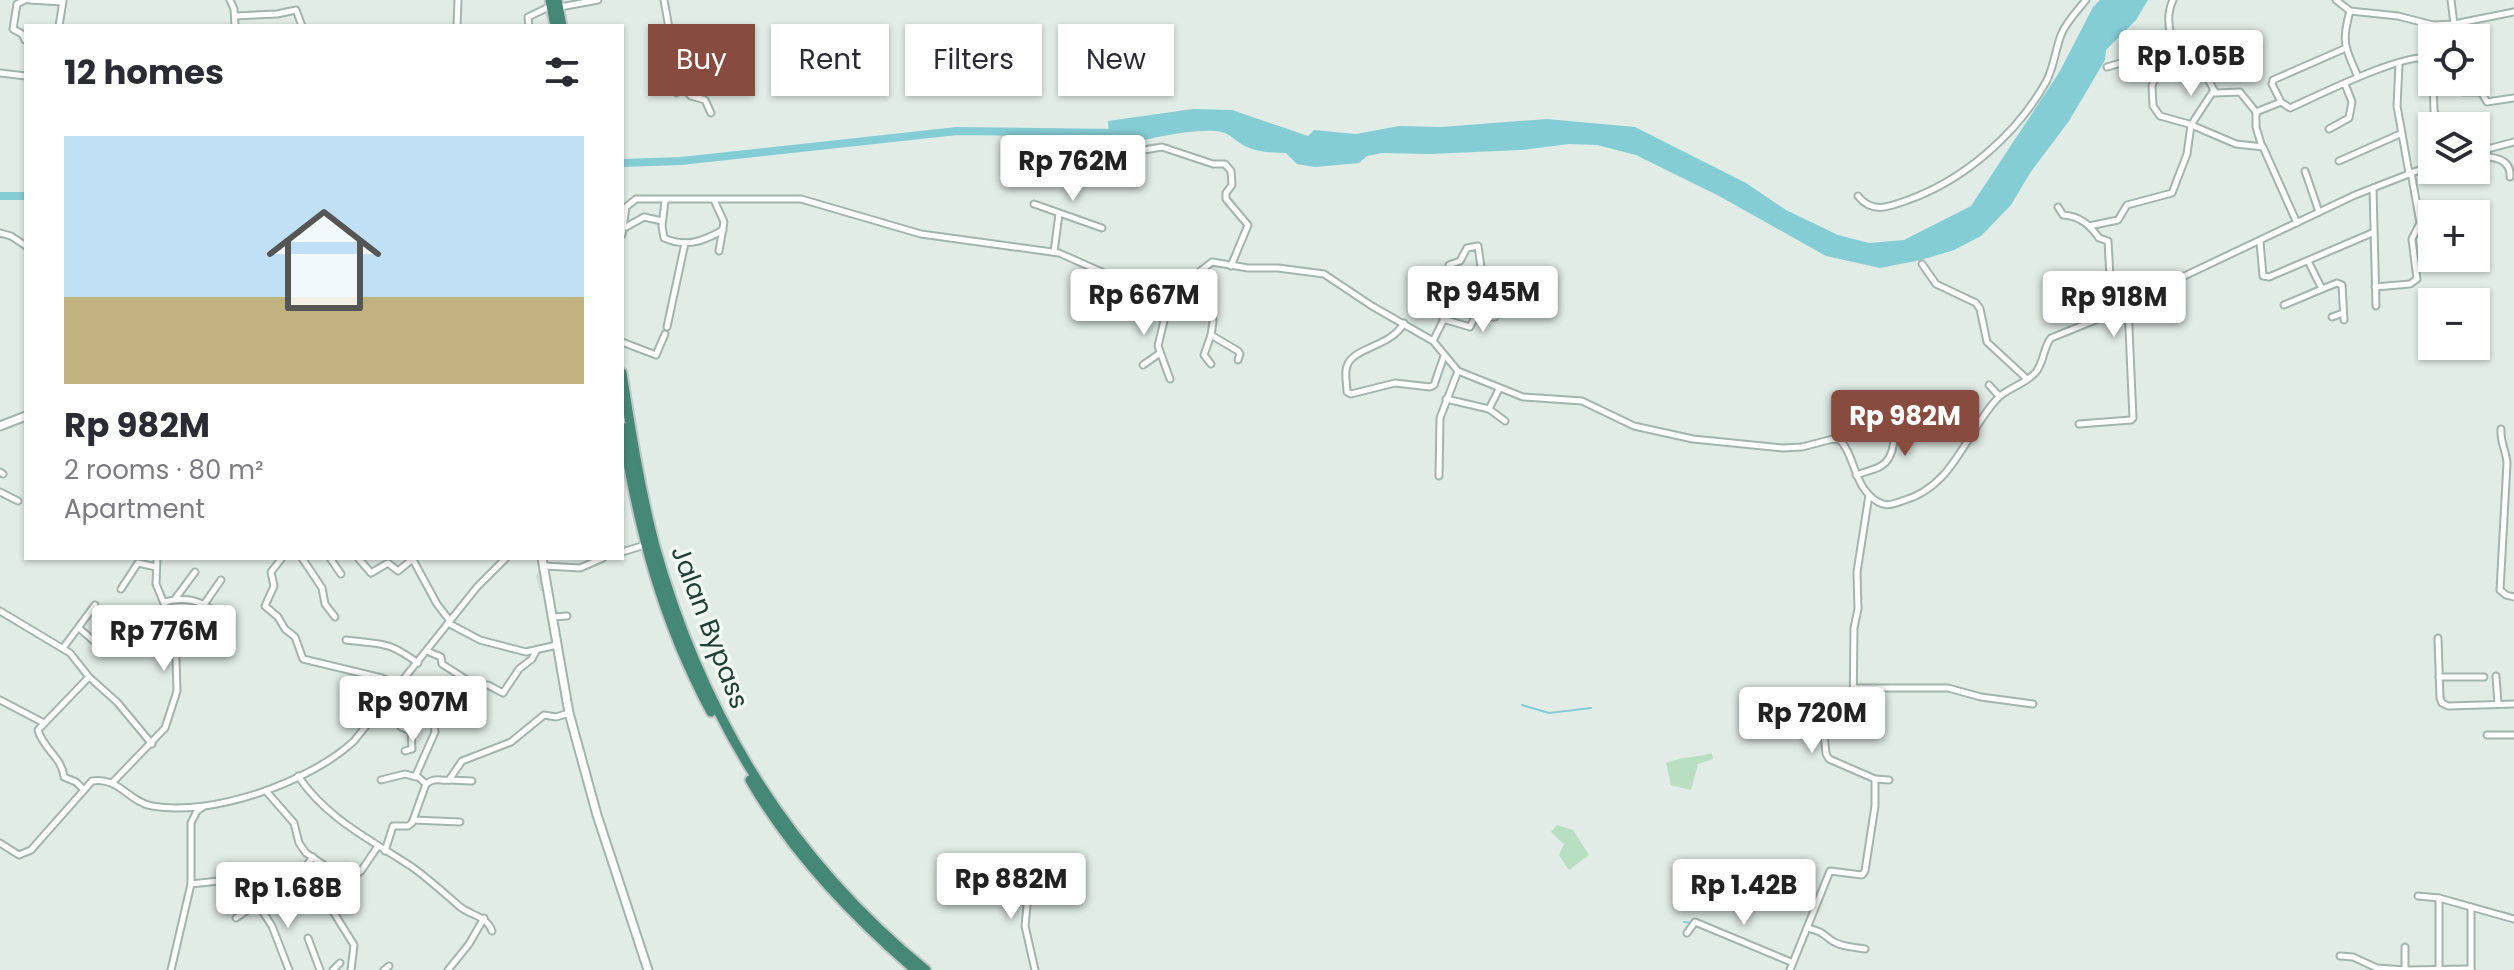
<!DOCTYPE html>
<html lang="en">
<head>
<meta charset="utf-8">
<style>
  body { margin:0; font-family:Poppins,sans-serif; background:#f7f7f7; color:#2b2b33; height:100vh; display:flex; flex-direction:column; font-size:30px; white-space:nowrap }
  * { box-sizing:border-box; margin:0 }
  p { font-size:26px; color:#7c7c81 }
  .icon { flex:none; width:44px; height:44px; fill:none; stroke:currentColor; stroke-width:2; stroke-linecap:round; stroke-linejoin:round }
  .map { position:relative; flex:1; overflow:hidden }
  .details { position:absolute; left:24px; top:24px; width:600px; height:536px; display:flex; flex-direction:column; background:#fff; border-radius:0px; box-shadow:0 2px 6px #0004 }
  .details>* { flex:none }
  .guide { position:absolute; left:648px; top:24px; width:760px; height:72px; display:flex; gap:16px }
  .controls { position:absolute; left:2418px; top:24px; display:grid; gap:16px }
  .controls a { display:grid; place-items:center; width:72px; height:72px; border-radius:0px; background:#fff; box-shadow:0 2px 6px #0004; font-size:40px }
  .price { position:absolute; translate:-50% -68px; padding:0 18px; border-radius:8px; background:#fff; color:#222; font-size:26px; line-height:52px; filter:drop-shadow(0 2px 4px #0008) }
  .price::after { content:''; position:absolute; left:50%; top:48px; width:24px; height:18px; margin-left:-12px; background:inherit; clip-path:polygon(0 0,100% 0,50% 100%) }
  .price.on { background:#884b40; color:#fff }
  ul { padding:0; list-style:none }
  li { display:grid; align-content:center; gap:16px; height:424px; padding:0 40px }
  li+li { border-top:2px solid #e1e1e2 }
  li span { display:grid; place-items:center; height:248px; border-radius:0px; color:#555 }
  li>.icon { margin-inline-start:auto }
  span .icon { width:144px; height:144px; fill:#fffc; stroke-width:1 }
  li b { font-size:34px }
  h2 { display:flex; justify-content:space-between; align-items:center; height:96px; padding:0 40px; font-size:34px }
  .pill { padding:0 28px; border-radius:0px; background:#fff; box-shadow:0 2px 6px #0004; font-size:28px; line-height:72px }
  .pill.on { background:#884b40; color:#fff }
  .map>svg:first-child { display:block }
  .built { fill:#cfdcd6 }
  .green { fill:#b8dfc1 }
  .water { fill:#85cdd5 }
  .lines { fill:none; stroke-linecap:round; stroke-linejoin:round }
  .stream { stroke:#85cdd5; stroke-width:2 }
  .river { stroke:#85cdd5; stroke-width:8 }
  .minor-casing { stroke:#a3b4ae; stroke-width:9 }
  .tertiary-casing { stroke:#a3b4ae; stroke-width:11 }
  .trunk-casing { stroke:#c1c9c6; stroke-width:13 }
  .minor { stroke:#fff; stroke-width:5 }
  .tertiary { stroke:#fff; stroke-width:7 }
  .trunk { stroke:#468876; stroke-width:9 }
  .labels { text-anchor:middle; stroke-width:7; stroke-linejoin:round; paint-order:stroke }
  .street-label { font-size:26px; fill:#203e35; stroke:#f2f9f5 }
</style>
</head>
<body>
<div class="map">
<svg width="2514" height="970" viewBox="0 0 2514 970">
  <rect width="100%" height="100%" fill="#e1ece7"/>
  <path class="built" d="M537,558H547L572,705H562L545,597L543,591H540L536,576L539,569Z"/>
  <g class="green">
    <path d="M1712,753L1713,759L1698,764L1691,790L1671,785L1666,763C1682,756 1697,758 1712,753Z"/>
    <path d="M1557,825L1573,830L1589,855L1569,870L1559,855L1564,844L1551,832Z"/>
  </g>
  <path class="water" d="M2100,0H2148L2136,20L2106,50L2105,60L2069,121L2030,173L2011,205L1981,236L1954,250L1921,260L1880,268L1826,256L1719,196L1636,155L1597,145L1569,144L1521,150L1430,154L1382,153L1367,156L1359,163L1315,167L1297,164L1286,153C1272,153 1255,152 1243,145C1233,139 1229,132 1216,131C1182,129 1144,141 1110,147L1108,121L1193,109L1232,110L1308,136L1314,130L1356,134L1399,126L1441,127L1547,119L1635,127L1746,183L1786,210L1838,235L1869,243L1904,240L1971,206L2060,71L2093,7Z"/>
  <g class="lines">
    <g class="stream">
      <path d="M1522,705L1549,713L1591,708"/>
      <path d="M1684,922L1692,923"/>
      <path d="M1698,926L1726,938"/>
    </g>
    <g class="river">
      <path d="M622,163L681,161L957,131L1119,133"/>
      <path d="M0,196H26"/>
    </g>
    <g class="minor-casing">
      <g id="minor">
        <path d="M25,0L17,4L13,29L22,34L25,40"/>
        <path d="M29,0L62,2"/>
        <path d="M230,0L234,9L235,26"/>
        <path d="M664,0L669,28L693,79L676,93"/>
        <path d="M2173,0C2163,21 2172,51 2189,66C2205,79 2206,72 2215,93L2240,92L2256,112V127L2262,147"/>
        <path d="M2336,0L2350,11L2398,16L2433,25L2454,24L2514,12"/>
        <path d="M2451,0L2454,24"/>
        <path d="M560,7L598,0"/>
        <path d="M2350,11C2341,43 2345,47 2358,77"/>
        <path d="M235,16L277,14L296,10L302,26"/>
        <path d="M59,26L63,1"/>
        <path d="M457,26L458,0"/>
        <path d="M529,26L528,17L551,6"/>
        <path d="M2174,43L2163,54L2152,86L2153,106L2160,116L2189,124L2236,144L2263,147L2297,223"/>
        <path d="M2429,56L2433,25"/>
        <path d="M2399,65L2397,106L2409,173"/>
        <path d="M2107,67L2152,54H2163"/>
        <path d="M0,73L26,76"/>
        <path d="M2433,82L2434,111L2440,126"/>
        <path d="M683,88L691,96L705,100L711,113"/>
        <path d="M2463,92H2481L2487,102L2514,98"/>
        <path d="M2281,102L2290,108C2317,96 2410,49 2432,59"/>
        <path d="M2256,112L2281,102L2272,84L2273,80L2346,48"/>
        <path d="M2329,129L2349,118L2352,102L2345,84"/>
        <path d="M2485,149L2488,157C2501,158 2511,163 2510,177"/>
        <path d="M2476,152L2514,142"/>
        <path d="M2339,161L2400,134"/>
        <path d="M1025,170L1076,163L1103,164L1126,153L1162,147L1213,164H1225L1231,171L1232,185L1226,193V199L1248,225L1231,266"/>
        <path d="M2305,171L2319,212"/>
        <path d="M2373,188L2376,306"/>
        <path d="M1858,196C1872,214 1889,207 1908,200C1964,180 2017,134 2046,82C2054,67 2055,51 2061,35C2066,22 2077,11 2086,0"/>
        <path d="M714,200L724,222L719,251"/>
        <path d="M665,201L662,226L664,238C686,248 704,241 723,230"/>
        <path d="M1034,204L1102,228"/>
        <path d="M2058,207L2063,215C2080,216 2090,225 2099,238L2108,241L2112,312"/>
        <path d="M2089,226L2118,220L2127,205L2172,193L2187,154L2191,125L2214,90"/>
        <path d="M626,227L644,217L662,221"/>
        <path d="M0,233L11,236L26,246"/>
        <path d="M622,235L626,207L636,199H801L921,234L1059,253L1120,280L1164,291L1176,290L1212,262L1248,268H1278L1324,274L1372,306L1433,341L1458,371L1523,397L1582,401L1634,426L1693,439L1783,448L1802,447L1833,439L1840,440C1856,457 1853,487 1878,502C1887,507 1893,504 1902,501C1953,487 1964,436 1996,400C2006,388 2025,385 2036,372C2044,362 2043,348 2051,338L2128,307L2178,279L2355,195L2432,165"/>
        <path d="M2260,242L2263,276L2269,277L2372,233"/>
        <path d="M1054,252L1059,214"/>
        <path d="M1922,264L1936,284L1976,303L1980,309L1987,342L2027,379"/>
        <path d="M1189,282L1212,311L1213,322L1211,335L1238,351L1240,354L1238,360"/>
        <path d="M2375,287L2410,284L2417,279L2412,239L2420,223L2411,172"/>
        <path d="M2322,289L2337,283L2342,285L2344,320"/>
        <path d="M2284,305L2322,289L2308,261"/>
        <path d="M1475,317H1495"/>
        <path d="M2332,317L2343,313"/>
        <path d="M1443,319L1470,327L1475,317L1483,284"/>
        <path d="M1404,323C1391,347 1353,347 1347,366C1344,373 1347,384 1347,392L1351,394L1395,383L1430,387L1434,385L1444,356"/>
        <path d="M667,327L685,243"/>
        <path d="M1433,341L1446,315L1449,265L1460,261L1467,248L1478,246L1481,267"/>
        <path d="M622,342L656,355L665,334"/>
        <path d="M1211,364L1204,355L1211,335"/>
        <path d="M1143,365L1160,353"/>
        <path d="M1170,379L1158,346L1171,291"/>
        <path d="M1989,385L1999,396"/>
        <path d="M1446,399L1489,409L1499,389"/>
        <path d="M1489,409L1505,421"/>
        <path d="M2079,424L2131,420L2133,418L2128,307"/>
        <path d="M2501,429C2500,442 2506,450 2507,463L2500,590L2506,595L2514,597"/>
        <path d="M0,472L3,474"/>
        <path d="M1856,475C1864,472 1874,470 1881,466C1900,455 1893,421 1893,402"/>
        <path d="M1439,476L1440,418L1458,371"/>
        <path d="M0,492L18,501"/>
        <path d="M622,552L645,545"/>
        <path d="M282,558L271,572L274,586L265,606L278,617L285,629L295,637L303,659L382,678L398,685"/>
        <path d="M302,558L322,588L325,604L335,617"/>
        <path d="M330,558L341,574"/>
        <path d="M358,558L371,573L388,563L398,571L414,558"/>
        <path d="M412,558L437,604L450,621"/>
        <path d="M545,566L580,568L603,558"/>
        <path d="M121,589L138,563L156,567"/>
        <path d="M175,599L195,572"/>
        <path d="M164,602C194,594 212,605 230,629"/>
        <path d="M205,603L221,580"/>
        <path d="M0,611L70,653L89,677L117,702L152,744"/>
        <path d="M553,617L567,616"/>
        <path d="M448,623L480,640L526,652L557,645"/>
        <path d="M79,628L97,644L117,619C138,618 155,628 174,624"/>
        <path d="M2438,638L2440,698L2442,703L2448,706L2514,704"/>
        <path d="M346,640C384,645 386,640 418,663"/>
        <path d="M63,648L95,605"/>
        <path d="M427,651L441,657L442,664L475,685H488L503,693L519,669L532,659L536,651"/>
        <path d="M2496,676L2498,704"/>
        <path d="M2439,677H2484"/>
        <path d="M1855,688H1948L1981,697L2033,704"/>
        <path d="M387,698L410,712L423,713L434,724L435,732L416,775L426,784"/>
        <path d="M0,700L44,723"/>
        <path d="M2487,735H2514"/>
        <path d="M405,751L412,749L411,731L401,727L406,710"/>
        <path d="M298,776C327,819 370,839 412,867C429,879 444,893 459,906C471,916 486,915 492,931"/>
        <path d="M1875,779L1889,780"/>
        <path d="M381,780L405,774L416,777"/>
        <path d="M449,780L472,781"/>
        <path d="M113,782L165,728L177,691L175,630L156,584L157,558"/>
        <path d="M84,790L76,782L64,777C62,757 43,749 38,730L89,677"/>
        <path d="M266,791L294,823L299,843L306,853L336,873L351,878L361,871L378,846"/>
        <path d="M413,820L460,822"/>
        <path d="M0,843L19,855L31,850L92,781C118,776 129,802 152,806C212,817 310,782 354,741L477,587L506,558"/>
        <path d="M385,851L393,826H408L412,823L426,784C435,777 439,781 449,780L462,761L511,742L544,715L556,717L569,713"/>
        <path d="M1034,868L1029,885L1025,926L1035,970"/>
        <path d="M336,873C331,885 333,894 329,905L354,945L351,970"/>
        <path d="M191,884L237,879"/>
        <path d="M2418,896L2439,898L2514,919"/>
        <path d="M2439,898V969"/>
        <path d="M257,903L272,926L289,970"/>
        <path d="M2471,907V969"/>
        <path d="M236,918L300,874L313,857"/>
        <path d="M1807,928C1819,930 1823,934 1831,940C1840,947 1855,947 1865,949"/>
        <path d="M1687,933L1695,922L1791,962"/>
        <path d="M308,938L320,970"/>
        <path d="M2405,947V970L2471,969"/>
        <path d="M2340,956L2353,957L2377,968L2405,970"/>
        <path d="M171,970L191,884V823L197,811L203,807"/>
        <path d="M333,970L340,963"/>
        <path d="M384,970L389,966"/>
        <path d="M448,970L469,944L484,918"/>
        <path d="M1790,970L1830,871L1862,875L1865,871L1875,806V779L1829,759L1826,754L1823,724L1829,720H1848L1853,716L1854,628L1858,609L1857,572L1869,495"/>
      </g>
    </g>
    <g class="tertiary-casing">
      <g id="tertiary">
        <path d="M0,426L26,416"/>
        <path d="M542,558L569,713L597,815L648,970"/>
      </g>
    </g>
    <g class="trunk-casing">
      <g id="trunk">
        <path d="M550,0L555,26"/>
        <path d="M557,0L562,26"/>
        <path d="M622,373C631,431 640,489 655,546C702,715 790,859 926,970"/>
        <path d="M622,427C638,529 662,621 711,712"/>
        <path d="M750,780C792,853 851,915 915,970"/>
      </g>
    </g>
    <use href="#minor" class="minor"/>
    <use href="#tertiary" class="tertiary"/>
    <use href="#trunk" class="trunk"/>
  </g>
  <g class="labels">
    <g class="street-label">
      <text transform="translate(710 627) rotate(69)" y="9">Jalan Bypass</text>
    </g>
  </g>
</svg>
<div class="controls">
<a><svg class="icon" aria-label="locate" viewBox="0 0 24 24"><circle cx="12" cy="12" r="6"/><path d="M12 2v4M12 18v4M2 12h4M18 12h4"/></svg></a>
<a><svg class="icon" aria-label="layers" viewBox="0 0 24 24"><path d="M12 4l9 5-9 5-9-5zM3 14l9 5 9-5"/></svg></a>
<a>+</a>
<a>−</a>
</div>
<b class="price" style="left:2191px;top:98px">Rp 1.05B</b>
<b class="price" style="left:1073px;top:203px">Rp 762M</b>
<b class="price" style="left:1483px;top:334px">Rp 945M</b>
<b class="price" style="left:1144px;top:337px">Rp 667M</b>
<b class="price" style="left:2114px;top:339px">Rp 918M</b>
<b class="price on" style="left:1905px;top:458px">Rp 982M</b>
<b class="price" style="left:164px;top:673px">Rp 776M</b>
<b class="price" style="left:413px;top:744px">Rp 907M</b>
<b class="price" style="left:1812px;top:755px">Rp 720M</b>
<b class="price" style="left:1011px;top:921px">Rp 882M</b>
<b class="price" style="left:1744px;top:927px">Rp 1.42B</b>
<b class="price" style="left:288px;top:930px">Rp 1.68B</b>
<div class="guide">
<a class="pill on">Buy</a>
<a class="pill">Rent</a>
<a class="pill">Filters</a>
<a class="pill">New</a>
</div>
<section class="details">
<h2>12 homes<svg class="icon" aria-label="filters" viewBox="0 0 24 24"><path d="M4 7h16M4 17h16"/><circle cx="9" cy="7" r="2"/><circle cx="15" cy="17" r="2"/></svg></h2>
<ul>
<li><span style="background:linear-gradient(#bfe0f5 65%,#c2b280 0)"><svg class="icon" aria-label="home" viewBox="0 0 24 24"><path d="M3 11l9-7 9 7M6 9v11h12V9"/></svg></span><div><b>Rp 982M</b><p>2 rooms · 80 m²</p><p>Apartment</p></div></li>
</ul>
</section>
</div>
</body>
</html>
